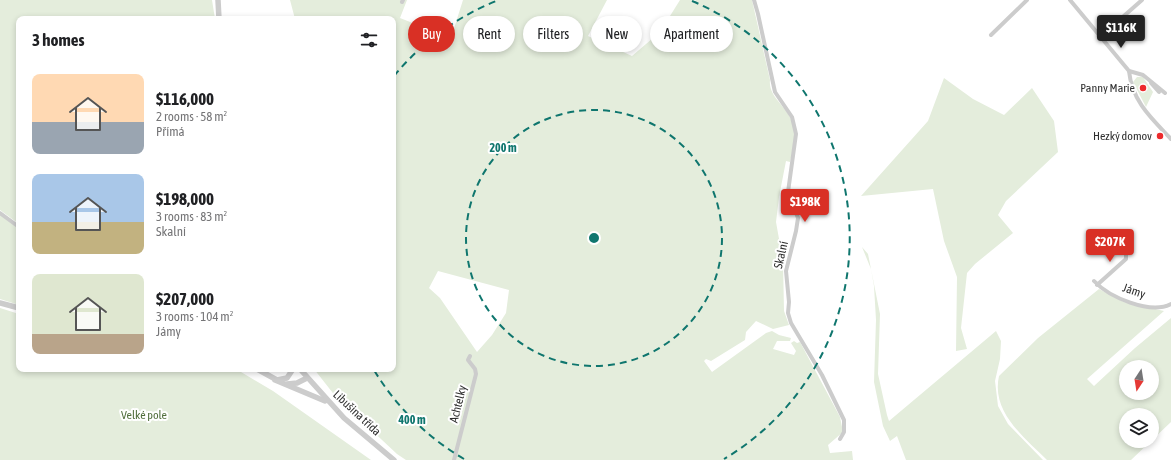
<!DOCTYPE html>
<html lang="en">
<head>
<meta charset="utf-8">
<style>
  body { margin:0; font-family:"Asap Condensed",sans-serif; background:#f2f2f2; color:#202124; height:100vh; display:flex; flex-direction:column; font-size:15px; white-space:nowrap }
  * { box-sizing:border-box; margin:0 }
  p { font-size:13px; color:#757577 }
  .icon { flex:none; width:22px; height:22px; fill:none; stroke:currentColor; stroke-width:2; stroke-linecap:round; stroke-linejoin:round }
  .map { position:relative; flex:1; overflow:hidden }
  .sheet { position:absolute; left:16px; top:16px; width:380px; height:356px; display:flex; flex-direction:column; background:#fff; border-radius:8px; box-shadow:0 2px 6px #0003 }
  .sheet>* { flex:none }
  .hud { position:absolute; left:408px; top:16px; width:380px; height:36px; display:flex; gap:8px }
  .needle { width:26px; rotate:192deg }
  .buttons { position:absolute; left:1119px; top:360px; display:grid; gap:8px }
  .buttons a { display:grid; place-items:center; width:40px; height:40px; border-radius:50%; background:#fff; box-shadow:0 2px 6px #0003; font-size:20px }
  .price { position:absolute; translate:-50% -34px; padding:0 9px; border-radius:4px; background:#d93025; color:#fff; font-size:13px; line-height:26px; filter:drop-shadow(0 1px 2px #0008) }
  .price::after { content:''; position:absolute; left:50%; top:24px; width:12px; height:9px; margin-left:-6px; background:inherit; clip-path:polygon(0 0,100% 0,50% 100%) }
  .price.selected { background:#222; color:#fff }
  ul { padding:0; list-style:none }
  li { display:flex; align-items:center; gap:12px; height:100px; padding:0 16px }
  li span { display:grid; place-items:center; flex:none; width:112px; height:80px; border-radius:8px; color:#555 }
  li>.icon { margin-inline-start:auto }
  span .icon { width:48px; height:48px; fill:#fffc; stroke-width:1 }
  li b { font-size:17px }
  h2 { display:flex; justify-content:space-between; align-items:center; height:48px; padding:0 16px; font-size:17px }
  .pill { padding:0 14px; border-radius:18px; background:#fff; box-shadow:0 2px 6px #0003; font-size:14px; line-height:36px }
  .pill.selected { background:#d93025; color:#fff }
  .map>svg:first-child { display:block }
  .green { fill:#e4eddc; fill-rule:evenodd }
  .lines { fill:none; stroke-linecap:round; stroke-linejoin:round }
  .minor { stroke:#ccc; stroke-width:4 }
  .tertiary { stroke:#ccc; stroke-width:5.5 }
  .ring { fill:none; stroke:#0f766e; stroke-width:2; stroke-dasharray:7 5 }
  .poi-dot { fill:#ed2a2c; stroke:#fff; stroke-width:1.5 }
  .labels { text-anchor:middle; stroke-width:4; stroke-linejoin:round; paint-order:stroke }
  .poi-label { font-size:12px; fill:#2f2f2f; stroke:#fff; text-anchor:end }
  .street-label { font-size:12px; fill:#2f2f2f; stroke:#fff }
  .park-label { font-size:12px; fill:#4f6d3a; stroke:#fff }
  .centre { fill:#0f766e; stroke:#fff; stroke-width:2 }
  .ring-label { font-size:12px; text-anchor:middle; font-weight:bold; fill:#0f766e; stroke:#fff; stroke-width:4; stroke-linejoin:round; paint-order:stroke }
</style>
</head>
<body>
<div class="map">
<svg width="1171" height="460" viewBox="0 0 1171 460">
  <rect width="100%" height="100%" fill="#fff"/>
  <g class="green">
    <path d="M0,0H212L215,19H19V224L0,210Z"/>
    <path d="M290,0H407L400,18L451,38L463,0H607L588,36L632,56L660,32L680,0H694L692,4L696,0H752L770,80C768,97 787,106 792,122C797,135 793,149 790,162L786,161L779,197L776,222L783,261L784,311L789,325L773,329L756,321L746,332L745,340L711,361L706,359L704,361L712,372L766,333L772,331L779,335L791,338L790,341H777L773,349L794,355L796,351L791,343L794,341L797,343L800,342L840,417L843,432L828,445L830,453L852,451L853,460H406L397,454L336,397L314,369H393V19H295ZM438,271L509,290L506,313L492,335L477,352L440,298L429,288Z"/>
    <path d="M1137,77H1143L1153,92L1146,107L1133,82Z"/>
    <path d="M944,78L973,99L1004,115L1032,88L1054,121L1058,152L1006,201L998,215L1013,233L975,264L967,273L961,328L967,349L956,351L957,277L944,241L933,189L861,196L928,121Z"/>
    <path d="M0,214L19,228V305L0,299Z"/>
    <path d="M862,247L868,254L880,314L878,374L887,415L889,421L996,331L1001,341L1000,359L995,381L998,406L1008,424L1043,460H906L897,436L890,441L883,426L874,382L876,320L874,286L871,269Z"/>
    <path d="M1099,289L1124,302L1164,311L1087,379L1094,386L1135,348L1171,318V422L1152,440V415H1126V441H1151L1131,460H1047C1024,437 991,412 999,376L1038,338ZM1126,367H1152V393H1126Z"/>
    <path d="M0,308L19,314V369H236L273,391L371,460H0Z"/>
  </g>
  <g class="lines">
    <g class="minor">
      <path d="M754,0L758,14L775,92L792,117L796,134L788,192L798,218L796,231L786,271L789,302L788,313L791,323L822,375L844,420V432L840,439"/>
      <path d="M1070,0L1129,71L1143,75L1165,93"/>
      <path d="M402,2L403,0"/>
      <path d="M991,35L1027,0"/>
      <path d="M1100,37L1142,0"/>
      <path d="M1129,71C1132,101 1151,118 1171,139"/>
      <path d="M1151,83L1159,92"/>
      <path d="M0,213L19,227"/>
      <path d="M1094,281C1109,297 1150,315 1171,304"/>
      <path d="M1097,285L1126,259V253L1122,239"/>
      <path d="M454,460L476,374L475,369L468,360L470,356"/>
    </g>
    <g class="tertiary">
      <path d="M218,0L219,19"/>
      <path d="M0,303L19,308"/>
      <path d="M257,369L277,380"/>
      <path d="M300,369L344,418L394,460"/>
      <path d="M275,380L325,401"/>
      <path d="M277,380L287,378L293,369"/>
      <path d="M287,384L297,383L307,378"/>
    </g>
  </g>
  <g class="ring">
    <circle cx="594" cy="238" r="128"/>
    <path d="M464 459A257 257 0 0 1 374 370M394 76A257 257 0 0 1 496 1M692 1A257 257 0 0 1 724 459"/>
  </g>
  <g class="poi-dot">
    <circle cx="1143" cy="88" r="4"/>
    <circle cx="1160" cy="136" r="4"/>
  </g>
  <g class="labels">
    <g class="poi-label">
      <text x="1135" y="92">Panny Marie</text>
      <text x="1152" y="140">Hezký domov</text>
    </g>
    <g class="street-label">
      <text transform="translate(781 255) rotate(-77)" y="4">Skalní</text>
      <text transform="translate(1134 291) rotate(19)" y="4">Jámy</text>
      <text transform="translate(458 404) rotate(-76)" y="4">Achtelky</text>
      <text transform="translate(357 413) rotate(43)" y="4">Libušina třída</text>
    </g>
    <g class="park-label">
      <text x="144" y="419">Velké pole</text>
    </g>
  </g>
  <circle cx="594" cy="238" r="6" class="centre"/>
  <g class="ring-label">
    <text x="503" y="152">200 m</text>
    <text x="412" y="424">400 m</text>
  </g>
</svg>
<div class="buttons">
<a><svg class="needle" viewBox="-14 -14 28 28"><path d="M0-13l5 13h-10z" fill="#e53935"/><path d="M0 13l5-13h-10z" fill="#757577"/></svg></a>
<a><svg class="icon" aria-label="layers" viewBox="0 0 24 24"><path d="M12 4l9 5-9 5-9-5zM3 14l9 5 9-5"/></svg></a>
</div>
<b class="price selected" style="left:1121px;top:49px">$116K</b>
<b class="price" style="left:805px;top:223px">$198K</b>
<b class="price" style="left:1110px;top:263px">$207K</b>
<div class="hud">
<a class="pill selected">Buy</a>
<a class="pill">Rent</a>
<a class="pill">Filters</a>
<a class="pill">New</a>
<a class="pill">Apartment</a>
</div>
<section class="sheet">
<h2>3 homes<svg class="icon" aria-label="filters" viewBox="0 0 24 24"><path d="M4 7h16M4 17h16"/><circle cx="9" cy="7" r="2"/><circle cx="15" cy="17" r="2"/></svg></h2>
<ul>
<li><span style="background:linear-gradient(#ffd9b3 60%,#9aa5b1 0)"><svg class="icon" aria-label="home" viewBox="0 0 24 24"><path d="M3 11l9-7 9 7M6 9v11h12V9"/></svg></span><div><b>$116,000</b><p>2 rooms · 58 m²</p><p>Přímá</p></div></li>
<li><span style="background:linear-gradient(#a9c7e8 60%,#c2b280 0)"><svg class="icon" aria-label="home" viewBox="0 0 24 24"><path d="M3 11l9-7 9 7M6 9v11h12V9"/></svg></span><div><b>$198,000</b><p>3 rooms · 83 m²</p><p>Skalní</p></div></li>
<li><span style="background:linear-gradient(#dfe7d0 75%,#b9a48a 0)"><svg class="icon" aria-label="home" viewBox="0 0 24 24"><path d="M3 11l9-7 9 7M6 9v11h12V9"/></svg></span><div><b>$207,000</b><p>3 rooms · 104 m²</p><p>Jámy</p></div></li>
</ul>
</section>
</div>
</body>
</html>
